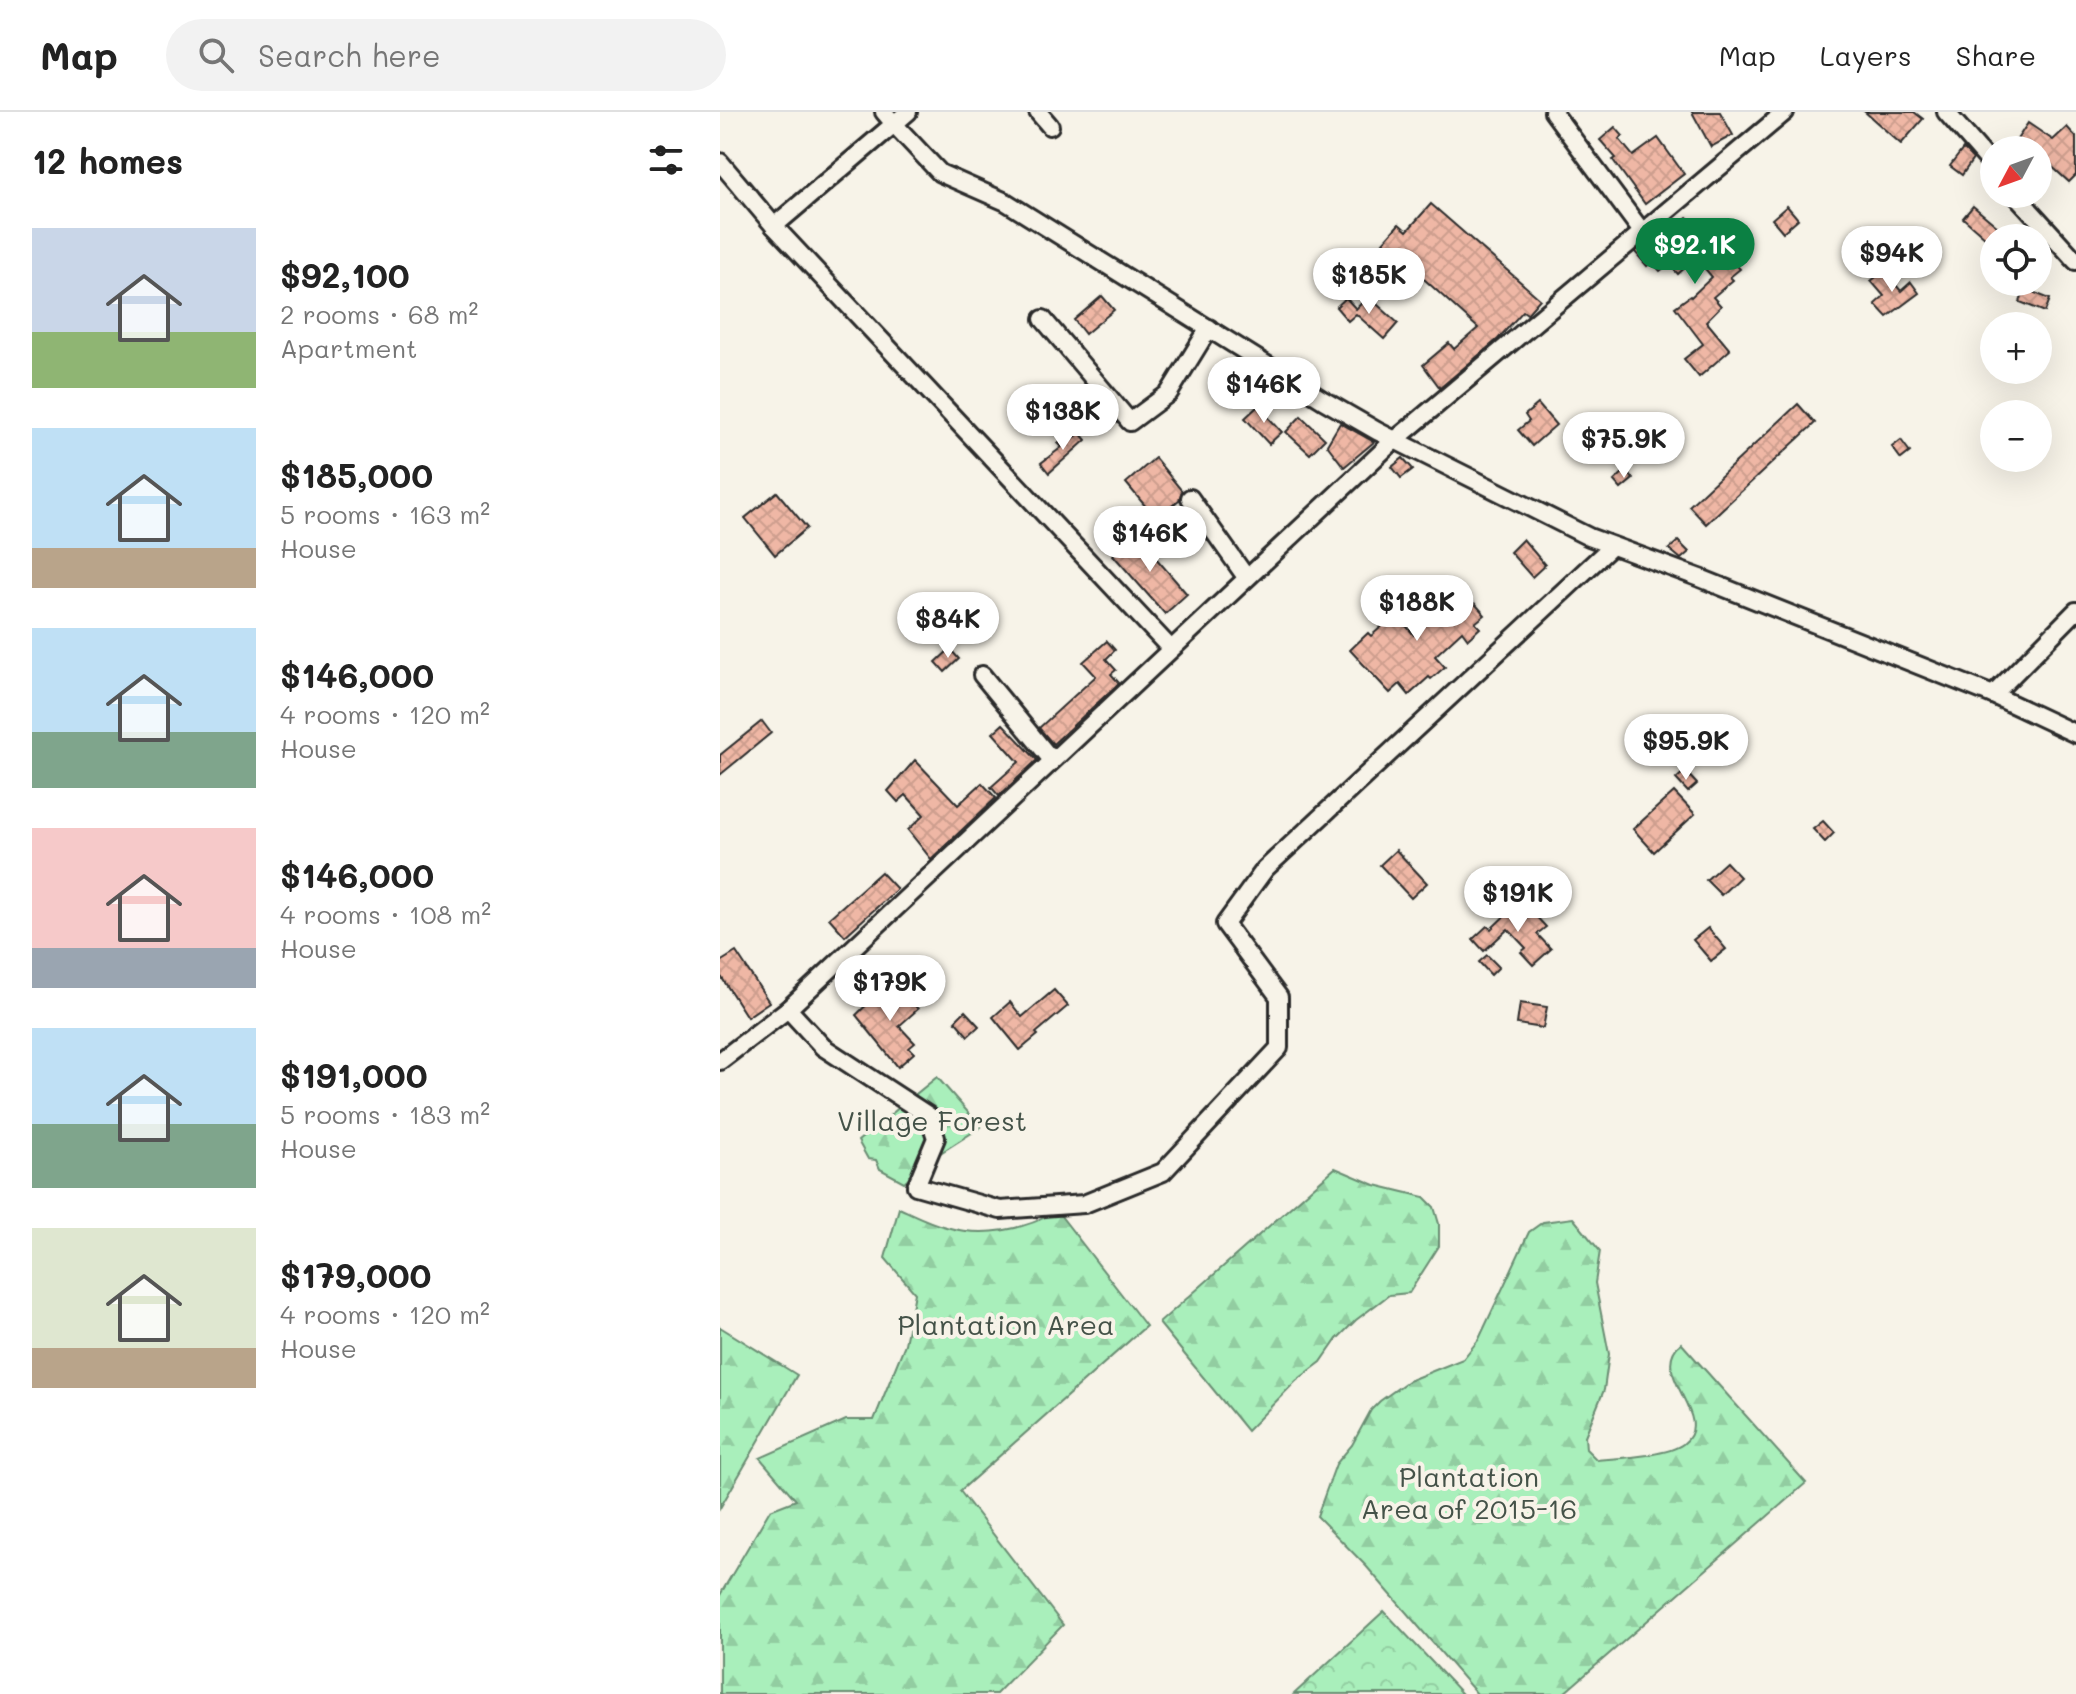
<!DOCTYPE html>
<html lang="en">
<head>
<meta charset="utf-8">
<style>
  body { margin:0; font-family:Mali,sans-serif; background:#f2f2f2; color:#222; height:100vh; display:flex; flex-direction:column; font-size:30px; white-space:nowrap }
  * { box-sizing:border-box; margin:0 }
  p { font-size:26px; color:#767676 }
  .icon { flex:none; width:44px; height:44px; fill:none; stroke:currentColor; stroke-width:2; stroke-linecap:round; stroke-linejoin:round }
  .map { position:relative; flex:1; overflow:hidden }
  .drawer { display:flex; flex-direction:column; background:#fff; width:720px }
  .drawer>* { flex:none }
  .needle { width:52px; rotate:229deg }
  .tools { position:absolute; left:1260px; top:24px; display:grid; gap:16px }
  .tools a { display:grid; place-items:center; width:72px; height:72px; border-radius:50%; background:#fff; box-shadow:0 8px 32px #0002; font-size:40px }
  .price { position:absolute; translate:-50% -68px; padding:0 18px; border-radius:28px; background:#fff; color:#222; font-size:26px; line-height:52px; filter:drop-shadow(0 2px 4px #0008) }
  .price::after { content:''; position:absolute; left:50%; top:48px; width:24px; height:18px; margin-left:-12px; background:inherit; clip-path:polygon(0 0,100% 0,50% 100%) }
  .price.selected { background:#0b8043; color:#fff }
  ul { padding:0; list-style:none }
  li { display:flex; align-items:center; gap:24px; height:200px; padding:0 32px }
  li span { display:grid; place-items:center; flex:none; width:224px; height:160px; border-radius:0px; color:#555 }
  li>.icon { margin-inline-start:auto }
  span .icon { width:96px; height:96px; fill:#fffc; stroke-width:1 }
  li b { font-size:34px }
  h2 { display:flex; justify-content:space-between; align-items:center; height:96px; padding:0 32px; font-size:34px }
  header { display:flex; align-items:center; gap:48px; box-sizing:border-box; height:112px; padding:0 40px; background:#fff; border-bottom:2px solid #e0e0e0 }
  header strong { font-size:38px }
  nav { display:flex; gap:44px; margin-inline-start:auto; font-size:28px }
  .search { width:560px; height:72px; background:#f2f2f2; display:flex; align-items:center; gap:20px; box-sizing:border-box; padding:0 28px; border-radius:44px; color:#767676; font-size:30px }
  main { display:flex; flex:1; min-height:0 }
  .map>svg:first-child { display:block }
  .forest { fill:url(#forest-firs); stroke:#6a8d73; stroke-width:2 }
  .park { fill:url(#park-crowns); stroke:#6a8d73; stroke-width:2 }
  .building { fill:url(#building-cross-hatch); stroke:#2b2b2b; stroke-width:2 }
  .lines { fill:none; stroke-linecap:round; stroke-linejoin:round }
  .minor-casing { stroke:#2b2b2b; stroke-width:22 }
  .minor { stroke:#f7f3e8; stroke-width:16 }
  .labels { text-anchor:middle; stroke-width:8; stroke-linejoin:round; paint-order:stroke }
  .park-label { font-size:28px; fill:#445248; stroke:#f7f3e8 }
</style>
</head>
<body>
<header>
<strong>Map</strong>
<div class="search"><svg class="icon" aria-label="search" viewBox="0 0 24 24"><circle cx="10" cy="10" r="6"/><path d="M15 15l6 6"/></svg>Search here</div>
<nav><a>Map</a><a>Layers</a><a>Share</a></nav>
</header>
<main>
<section class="drawer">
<h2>12 homes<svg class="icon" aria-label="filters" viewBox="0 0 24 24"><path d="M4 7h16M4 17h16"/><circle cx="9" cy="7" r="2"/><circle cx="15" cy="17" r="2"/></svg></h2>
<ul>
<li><span style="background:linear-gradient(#c9d6e8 65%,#8fb573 0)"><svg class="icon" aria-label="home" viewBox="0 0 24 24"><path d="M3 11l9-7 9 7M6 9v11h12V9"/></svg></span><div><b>$92,100</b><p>2 rooms · 68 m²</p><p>Apartment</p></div></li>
<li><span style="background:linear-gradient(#bfe0f5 75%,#b9a48a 0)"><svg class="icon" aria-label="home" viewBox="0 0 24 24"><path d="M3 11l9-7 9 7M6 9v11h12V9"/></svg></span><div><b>$185,000</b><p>5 rooms · 163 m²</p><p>House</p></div></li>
<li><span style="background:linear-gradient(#bfe0f5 65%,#7fa58c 0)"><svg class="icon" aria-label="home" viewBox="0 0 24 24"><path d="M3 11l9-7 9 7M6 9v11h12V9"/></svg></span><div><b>$146,000</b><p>4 rooms · 120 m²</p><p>House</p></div></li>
<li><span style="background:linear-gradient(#f6c9c9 75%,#9aa5b1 0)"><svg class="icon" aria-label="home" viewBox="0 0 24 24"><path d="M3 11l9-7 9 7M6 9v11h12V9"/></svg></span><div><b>$146,000</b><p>4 rooms · 108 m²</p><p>House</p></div></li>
<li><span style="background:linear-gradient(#bfe0f5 60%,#7fa58c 0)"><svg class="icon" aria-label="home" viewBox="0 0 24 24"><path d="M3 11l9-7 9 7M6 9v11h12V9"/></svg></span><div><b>$191,000</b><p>5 rooms · 183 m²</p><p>House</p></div></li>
<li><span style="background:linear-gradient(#dfe7d0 75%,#b9a48a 0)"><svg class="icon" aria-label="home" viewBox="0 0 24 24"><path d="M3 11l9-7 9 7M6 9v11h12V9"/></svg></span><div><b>$179,000</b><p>4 rooms · 120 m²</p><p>House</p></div></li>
</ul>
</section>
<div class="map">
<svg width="1356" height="1582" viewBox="0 0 1356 1582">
  <defs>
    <pattern id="forest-firs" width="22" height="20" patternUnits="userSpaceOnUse" patternTransform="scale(2)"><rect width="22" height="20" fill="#a9efbb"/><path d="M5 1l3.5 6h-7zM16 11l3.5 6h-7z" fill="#92cda1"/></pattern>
    <pattern id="park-crowns" width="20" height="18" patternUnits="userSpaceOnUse" patternTransform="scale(2)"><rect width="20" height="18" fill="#a9efbb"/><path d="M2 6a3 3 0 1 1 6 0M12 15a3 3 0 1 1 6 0" fill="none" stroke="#92cda1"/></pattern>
    <pattern id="building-cross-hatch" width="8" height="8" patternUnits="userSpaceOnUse" patternTransform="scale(2)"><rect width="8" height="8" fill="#efb7a5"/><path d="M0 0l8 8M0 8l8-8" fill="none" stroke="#cd9e8e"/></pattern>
  </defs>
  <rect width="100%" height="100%" fill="#f7f3e8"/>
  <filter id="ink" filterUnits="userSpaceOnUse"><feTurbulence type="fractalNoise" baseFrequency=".0125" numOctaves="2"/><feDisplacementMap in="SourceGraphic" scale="16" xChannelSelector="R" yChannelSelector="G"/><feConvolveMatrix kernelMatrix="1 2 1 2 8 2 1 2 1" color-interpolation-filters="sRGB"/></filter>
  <g filter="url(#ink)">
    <g class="forest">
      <path d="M217,965L261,1015L211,1047L184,1070L160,1057L156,1048L148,1047L138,1029Z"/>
      <path d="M615,1056L655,1073L704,1085L714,1095L719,1112V1134L689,1181L669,1183L636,1208L617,1227L601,1250L576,1269L527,1319L439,1211Z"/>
      <path d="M179,1096C195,1103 210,1111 226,1115C263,1126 305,1118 337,1099L426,1214L240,1379L343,1513L276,1582H0V1483L50,1398L76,1388L40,1346L126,1308H154L185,1232L195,1181L165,1146Z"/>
      <path d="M853,1106L880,1139L875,1171L889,1242L884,1278L865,1324L866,1337L877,1348C898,1346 947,1344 963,1332C998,1306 926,1260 961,1231L1086,1371L843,1582H757L646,1454L597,1404L616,1352L632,1333L651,1298L660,1289L688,1269L743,1247L759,1227L809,1120L823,1110Z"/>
      <path d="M0,1215L77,1263L0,1396Z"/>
    </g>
    <path class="park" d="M664,1499L742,1582H574Z"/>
    <g class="building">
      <path d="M972,0H1000L1013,23L991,35Z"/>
      <path d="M1145,0H1194L1203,7L1181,32Z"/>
      <path d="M1308,11L1333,28L1347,15L1356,25V63L1349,70L1318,42V38H1290Z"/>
      <path d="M895,15L903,24L899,27L913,44L938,26L964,62L925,92L893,48L896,46L880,28Z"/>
      <path d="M1243,37L1253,47L1242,63L1230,54Z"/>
      <path d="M711,92L820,187L807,202L803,199L778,227L720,276L703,253L729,231L734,237L758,216L663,130L679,112L687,119Z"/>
      <path d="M1067,94L1078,107L1063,120L1052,107Z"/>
      <path d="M1253,94L1291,126H1274V133L1243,106Z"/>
      <path d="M967,105L976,114L970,119L986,137L995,129L1020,157L1010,165L1013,168L993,185L1001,194L986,209L1010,238L979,265L964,247L983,232L955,195L970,184L971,185L992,165L976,146L958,162L949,152L940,159L932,150L927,154L915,140L941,119L945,124Z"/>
      <path d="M1164,159L1181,179L1191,170L1199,181L1167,205L1155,192L1164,184L1151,169Z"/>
      <path d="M1305,177L1330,187L1325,200L1300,190Z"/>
      <path d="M382,184L394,198L365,222L354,208Z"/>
      <path d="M648,184L678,211L664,227L636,202L628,209L616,195L626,186L636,197Z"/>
      <path d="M818,292L836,313L812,334L798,318L809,309L805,303Z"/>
      <path d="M1078,292L1095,311L986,412L969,394Z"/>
      <path d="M538,294L562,320L549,332L525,306Z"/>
      <path d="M581,304L605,327L590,342L566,320Z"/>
      <path d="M620,311L654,330L624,355L607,333Z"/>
      <path d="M360,321L366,328L329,361L321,351L342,335L338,331L347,323L351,328Z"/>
      <path d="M1181,328L1190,340L1181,347L1172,335Z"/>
      <path d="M435,346L462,379L459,388L436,407L406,371Z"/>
      <path d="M683,346L693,357L681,366L672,355Z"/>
      <path d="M906,358L913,367L901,377L894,369Z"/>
      <path d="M57,380L87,416L55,443L25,406Z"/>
      <path d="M416,423L467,482L445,502L393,443Z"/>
      <path d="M803,427L825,453L812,465L790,440Z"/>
      <path d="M958,429L969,440L961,447L949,437Z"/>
      <path d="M728,469L746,489L749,485L765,503L755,511L760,516L748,527L742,519L715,544L725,555L711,567L709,565L689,583L680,572L670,581L630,538L648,521L651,524L676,502L694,523L725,495L714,482Z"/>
      <path d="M387,529L395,538L386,547L396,558L391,562L399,571L333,632L319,616L376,564L363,550Z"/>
      <path d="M230,537L239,547L225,560L216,550Z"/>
      <path d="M42,609L51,621L0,663V643Z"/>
      <path d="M283,612L317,648L279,684L271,675L299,650L273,621Z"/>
      <path d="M195,648L238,693L262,671L276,686L211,747L188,718L204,703L186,683L178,690L168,679Z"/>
      <path d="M965,659L977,672L968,680L956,667Z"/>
      <path d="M954,680L975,702L934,740L913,717Z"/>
      <path d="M1103,709L1114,721L1105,730L1093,717Z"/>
      <path d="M676,738L707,771L691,786L660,753Z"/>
      <path d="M1006,750L1020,765L1001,783L986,768Z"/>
      <path d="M161,760L177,777L125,824L109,806Z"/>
      <path d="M795,794L806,806L813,801L826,815L817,822L831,837L813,853L801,840L806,836L788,817L764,839L753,827L767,814L771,817Z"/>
      <path d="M988,816L1006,837L991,849L973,828Z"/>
      <path d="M16,840L49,890L27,905L0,863V850Z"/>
      <path d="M767,843L779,855L771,863L759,850Z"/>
      <path d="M168,872L178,883L182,880L198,897L179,914L195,931L189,936L194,941L178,955L136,903Z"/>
      <path d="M334,878L348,894L316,921L318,923L300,938L273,905L290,890L302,905Z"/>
      <path d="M800,891L827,895L823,916L797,912Z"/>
      <path d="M245,899L259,914L248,924L235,909Z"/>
    </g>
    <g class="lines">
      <g class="minor-casing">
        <g id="minor">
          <path d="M164,0L174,12L188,0"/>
          <path d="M318,0L330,14"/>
          <path d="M833,0L923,121"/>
          <path d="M1226,0L1274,55"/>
          <path d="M0,50L54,114L450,536"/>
          <path d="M1295,82L1356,149"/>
          <path d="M54,114L174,12L220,61L286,90L603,288L657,319L869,425L980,466L1273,583L1356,622"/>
          <path d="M323,207L410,310L449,281L489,216"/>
          <path d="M470,386L526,465"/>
          <path d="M262,563L331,647"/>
          <path d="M1273,583L1356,499"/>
          <path d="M68,897L103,935L209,1004L216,1026L196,1074L280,1098L364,1092L443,1060L559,936V885L505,812L545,757L892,434"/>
          <path d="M0,949L68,897L668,334L1065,0"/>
        </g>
      </g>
      <use href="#minor" class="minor"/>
    </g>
  </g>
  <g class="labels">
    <g class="park-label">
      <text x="212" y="1019">Village Forest</text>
      <text x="286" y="1223">Plantation Area</text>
      <text x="749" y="1375">Plantation<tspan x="749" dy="32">Area of 2015-16</tspan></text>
    </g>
  </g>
</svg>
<div class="tools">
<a><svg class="needle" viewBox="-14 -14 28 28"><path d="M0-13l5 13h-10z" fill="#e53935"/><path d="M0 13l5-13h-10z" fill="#767676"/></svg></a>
<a><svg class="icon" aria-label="locate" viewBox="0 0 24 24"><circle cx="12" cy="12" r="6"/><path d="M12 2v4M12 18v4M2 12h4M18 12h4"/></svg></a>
<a>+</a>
<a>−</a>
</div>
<b class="price selected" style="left:975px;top:174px">$92.1K</b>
<b class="price" style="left:1172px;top:182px">$94K</b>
<b class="price" style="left:649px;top:204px">$185K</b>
<b class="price" style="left:544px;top:313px">$146K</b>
<b class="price" style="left:343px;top:340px">$138K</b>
<b class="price" style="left:904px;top:368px">$75.9K</b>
<b class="price" style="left:430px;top:462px">$146K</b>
<b class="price" style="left:697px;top:531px">$188K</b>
<b class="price" style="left:228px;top:548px">$84K</b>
<b class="price" style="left:966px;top:670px">$95.9K</b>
<b class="price" style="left:798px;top:822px">$191K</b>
<b class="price" style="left:170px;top:911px">$179K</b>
</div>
</main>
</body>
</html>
